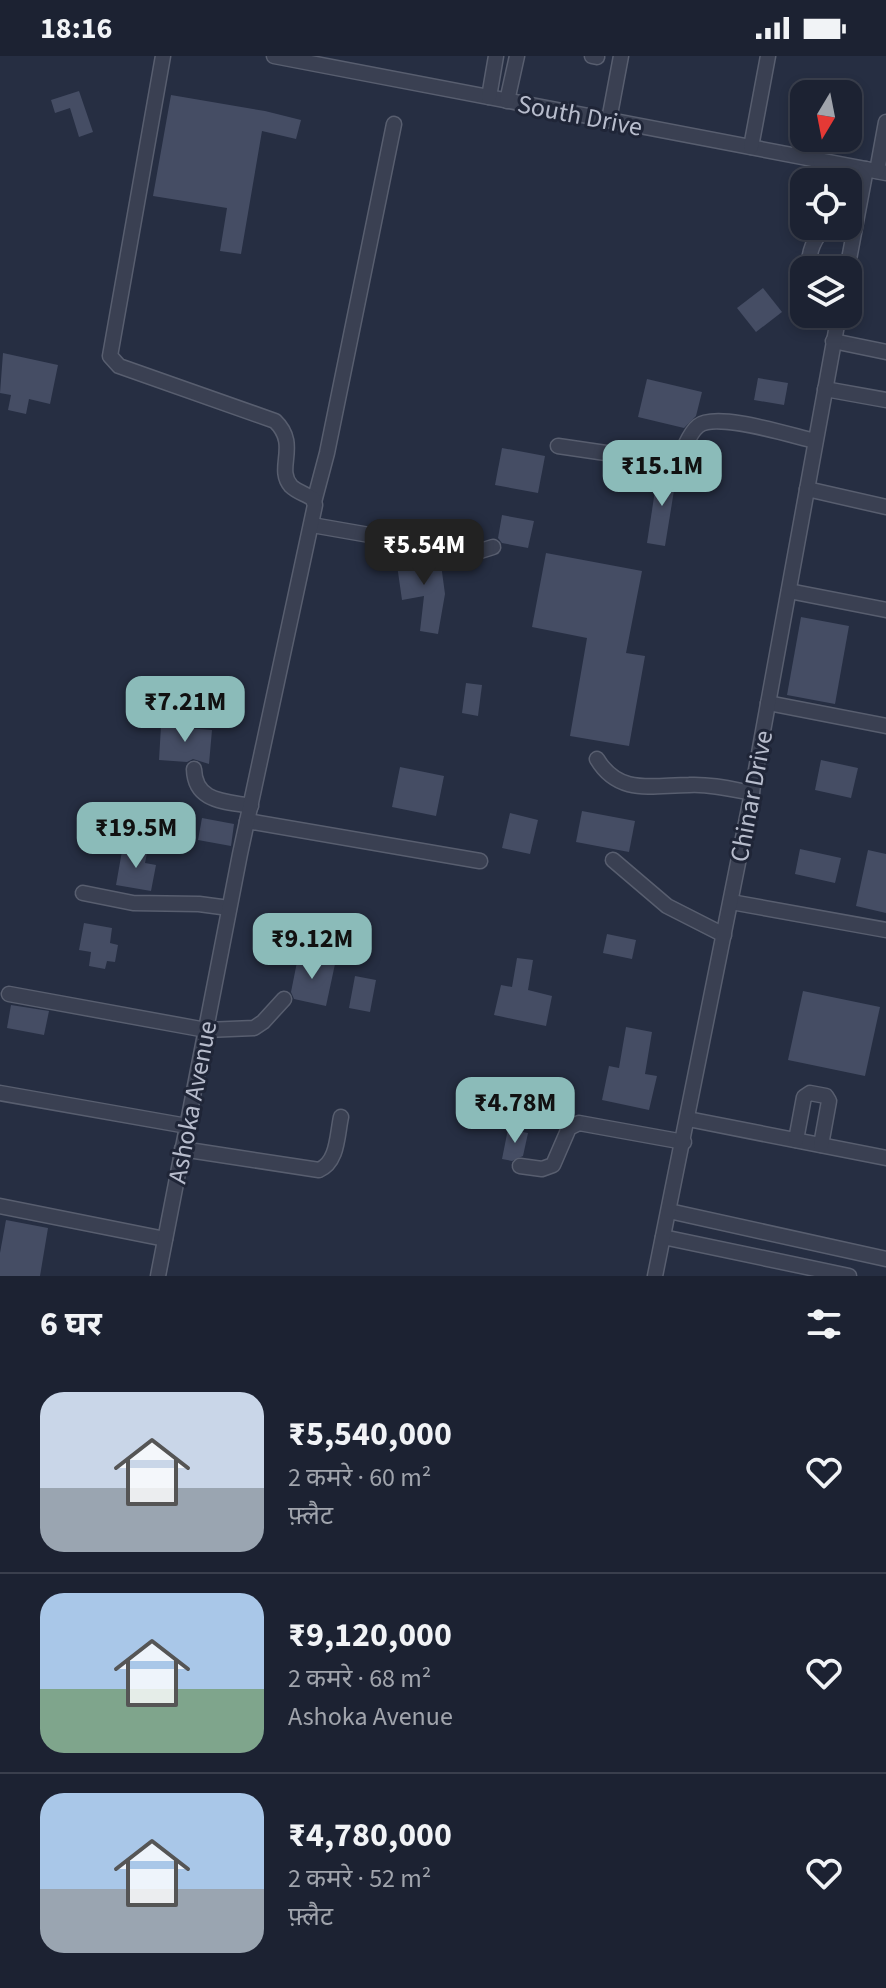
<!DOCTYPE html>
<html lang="hi">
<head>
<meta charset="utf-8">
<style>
  body { margin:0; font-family:"Source Sans 3","Noto Sans Devanagari",sans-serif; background:#252a3a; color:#f1f3f6; height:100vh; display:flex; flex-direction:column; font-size:30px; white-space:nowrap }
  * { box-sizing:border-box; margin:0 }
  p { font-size:26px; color:#a0a4ac }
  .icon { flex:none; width:44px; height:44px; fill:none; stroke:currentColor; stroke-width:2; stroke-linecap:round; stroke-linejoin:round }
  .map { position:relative; height:1220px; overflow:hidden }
  .sheet { display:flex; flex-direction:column; background:#1c2232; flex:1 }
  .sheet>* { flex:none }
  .needle { width:52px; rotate:190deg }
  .fabs { position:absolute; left:790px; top:24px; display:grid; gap:16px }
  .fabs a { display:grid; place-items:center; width:72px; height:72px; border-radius:16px; background:#1c2232; box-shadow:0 4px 12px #0003,0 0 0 2px #3a3f4d; font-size:40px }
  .price { position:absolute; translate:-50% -68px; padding:0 18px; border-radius:16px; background:#8bbbb9; color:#111; font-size:26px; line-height:52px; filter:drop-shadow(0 2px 4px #0008) }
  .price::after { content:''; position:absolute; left:50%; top:48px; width:24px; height:18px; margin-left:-12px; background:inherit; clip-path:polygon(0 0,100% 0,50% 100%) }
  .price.selected { background:#222; color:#fff }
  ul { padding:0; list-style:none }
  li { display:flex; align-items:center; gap:24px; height:200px; padding:0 40px }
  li+li { border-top:2px solid #3a3f4d }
  li span { display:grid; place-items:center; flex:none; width:224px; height:160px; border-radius:24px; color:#555 }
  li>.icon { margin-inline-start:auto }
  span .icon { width:96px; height:96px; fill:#fffc; stroke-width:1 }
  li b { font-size:34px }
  h2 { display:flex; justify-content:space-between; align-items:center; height:96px; padding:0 40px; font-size:34px }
  .status { display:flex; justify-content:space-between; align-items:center; height:56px; padding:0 40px; background:#1c2232; direction:ltr }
  .status svg { height:22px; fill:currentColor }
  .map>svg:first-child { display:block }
  .building { fill:#454d64 }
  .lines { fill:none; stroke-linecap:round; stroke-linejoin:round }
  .minor-casing { stroke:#585e6f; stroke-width:17 }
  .minor { stroke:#3a4052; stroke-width:14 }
  .labels { text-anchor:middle; stroke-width:6; stroke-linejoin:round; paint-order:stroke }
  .street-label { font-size:26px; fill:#b7bccc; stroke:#1f2537 }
</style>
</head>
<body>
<div class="status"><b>18:16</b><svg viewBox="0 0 49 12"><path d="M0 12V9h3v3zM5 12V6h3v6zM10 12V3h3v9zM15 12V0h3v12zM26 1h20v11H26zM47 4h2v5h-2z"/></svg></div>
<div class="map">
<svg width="886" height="1220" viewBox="0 0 886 1220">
  <rect width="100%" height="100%" fill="#262e42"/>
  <g class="building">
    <path d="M79,35L93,76L79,81L70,52L55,57L51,44Z"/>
    <path d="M171,39L265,55L301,64L296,83L262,75L241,198L220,195L227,152L153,140Z"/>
    <path d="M763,232L782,256L756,276L737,252Z"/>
    <path d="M3,297L58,309L50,348L29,343L26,358L8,354L11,339L0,337Z"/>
    <path d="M758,322L788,327L784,349L754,344Z"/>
    <path d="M647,323L702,336L696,360L684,372L638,361Z"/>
    <path d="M502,392L545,400L538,437L495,429Z"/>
    <path d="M658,415L677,416L665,490L647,487Z"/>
    <path d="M502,459L534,465L528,492L502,487L498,482Z"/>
    <path d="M546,497L642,515L626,597L645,600L629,690L570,680L587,582L532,571Z"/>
    <path d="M424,499L440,501L445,538L438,578L420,575L424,540L402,544L396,502Z"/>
    <path d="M801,561L849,570L835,648L787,639Z"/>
    <path d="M466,627L482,629L478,660L462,657Z"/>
    <path d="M161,670L212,674L209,708L193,703L187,706L159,704Z"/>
    <path d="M821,704L858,712L851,742L815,734Z"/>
    <path d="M400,711L444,720L436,760L392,751Z"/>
    <path d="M582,755L635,765L629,796L576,786Z"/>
    <path d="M510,757L538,764L530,798L502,792Z"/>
    <path d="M202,762L234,768L231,790L198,784Z"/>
    <path d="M134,789L148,792L145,807L156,809L151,835L116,829L122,795L132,797Z"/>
    <path d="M800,793L841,802L835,827L795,818Z"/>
    <path d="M868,794L886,798V857L856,850Z"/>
    <path d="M84,867L112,872L110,887L118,889L115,906L107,905L105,913L89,910L91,896L79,894Z"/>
    <path d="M607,878L636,884L632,903L603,897Z"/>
    <path d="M298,901L335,908L326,950L294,943L291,936Z"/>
    <path d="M517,902L533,904L528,934L552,940L546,970L494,959L501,929L512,931Z"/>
    <path d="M355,920L376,924L370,956L349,952Z"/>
    <path d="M803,935L880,951L865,1020L788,1004Z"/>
    <path d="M11,949L49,955L44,979L7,972Z"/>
    <path d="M626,971L652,976L645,1018L657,1020L649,1054L602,1044L609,1010L619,1012Z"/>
    <path d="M508,1073L528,1077L523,1100L512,1105L502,1103Z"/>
    <path d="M6,1164L48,1172L40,1220H0V1197Z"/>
  </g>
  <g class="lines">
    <g class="minor-casing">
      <g id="minor">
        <path d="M274,0L886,117"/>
        <path d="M592,0L597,1"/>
        <path d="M489,41L496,0"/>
        <path d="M507,45L517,0"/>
        <path d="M609,64L621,0"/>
        <path d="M751,91L768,0"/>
        <path d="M820,104L828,126"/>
        <path d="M877,115L886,66"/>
        <path d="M808,214C809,196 813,181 828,170"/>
        <path d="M847,214L866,113"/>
        <path d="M833,285L886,296"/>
        <path d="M825,333L886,344"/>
        <path d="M558,390L674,407C685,396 687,379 698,370C716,355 792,380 815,385"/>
        <path d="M807,433L886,451"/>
        <path d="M314,446L327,397L394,68"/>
        <path d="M312,469L467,496L474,497L493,491"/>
        <path d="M789,535L886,554"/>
        <path d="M768,647L886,670"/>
        <path d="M597,703C619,740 653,729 689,729C710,728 731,733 752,737"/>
        <path d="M194,713C195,746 224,745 251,750"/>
        <path d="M247,765L480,805"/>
        <path d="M613,804L667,850L724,879"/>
        <path d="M83,837L133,847L199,848L229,852"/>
        <path d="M731,846L886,874"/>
        <path d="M9,938L206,974L254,972L263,966L284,943"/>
        <path d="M0,1037L187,1070"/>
        <path d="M688,1063L886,1102"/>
        <path d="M796,1084L804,1041L810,1037L826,1040L829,1045L821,1089"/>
        <path d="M182,1093L319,1114C338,1106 337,1079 341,1061"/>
        <path d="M520,1110L542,1113L553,1109L569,1072L579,1067L684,1086"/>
        <path d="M0,1150L165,1183"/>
        <path d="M669,1155L886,1203"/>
        <path d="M663,1181L849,1220"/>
        <path d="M158,1220L240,798L315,449L313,443C306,438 297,436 291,430C275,412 300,389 275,365L119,310L110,300L163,0"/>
        <path d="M655,1220L749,752L839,258"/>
      </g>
    </g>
    <use href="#minor" class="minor"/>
  </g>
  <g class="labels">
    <g class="street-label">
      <text transform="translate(580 59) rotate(11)" y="9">South Drive</text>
      <text transform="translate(751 740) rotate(-79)" y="9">Chinar Drive</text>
      <text transform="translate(192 1046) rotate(-79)" y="9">Ashoka Avenue</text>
    </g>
  </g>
</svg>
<div class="fabs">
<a><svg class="needle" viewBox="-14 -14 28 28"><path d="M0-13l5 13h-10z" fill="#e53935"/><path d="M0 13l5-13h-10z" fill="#a0a4ac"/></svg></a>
<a><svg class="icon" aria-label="locate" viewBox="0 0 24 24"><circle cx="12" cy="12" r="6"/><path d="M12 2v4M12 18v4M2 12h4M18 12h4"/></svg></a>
<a><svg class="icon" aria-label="layers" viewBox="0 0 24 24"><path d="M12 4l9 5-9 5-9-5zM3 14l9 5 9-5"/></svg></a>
</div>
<b class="price" style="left:662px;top:452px">₹15.1M</b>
<b class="price selected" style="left:424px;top:531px">₹5.54M</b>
<b class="price" style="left:185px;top:688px">₹7.21M</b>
<b class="price" style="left:136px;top:814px">₹19.5M</b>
<b class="price" style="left:312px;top:925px">₹9.12M</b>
<b class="price" style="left:515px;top:1089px">₹4.78M</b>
</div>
<section class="sheet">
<h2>6 घर<svg class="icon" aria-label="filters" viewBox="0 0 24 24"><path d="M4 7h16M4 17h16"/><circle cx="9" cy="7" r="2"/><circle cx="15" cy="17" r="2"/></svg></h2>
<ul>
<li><span style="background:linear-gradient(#c9d6e8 60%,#9aa5b1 0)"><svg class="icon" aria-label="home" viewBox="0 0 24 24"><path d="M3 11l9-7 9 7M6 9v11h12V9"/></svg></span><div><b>₹5,540,000</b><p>2 कमरे · 60 m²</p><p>फ़्लैट</p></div><svg class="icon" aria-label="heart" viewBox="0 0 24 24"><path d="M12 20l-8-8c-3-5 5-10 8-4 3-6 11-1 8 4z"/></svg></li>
<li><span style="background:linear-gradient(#a9c7e8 60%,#7fa58c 0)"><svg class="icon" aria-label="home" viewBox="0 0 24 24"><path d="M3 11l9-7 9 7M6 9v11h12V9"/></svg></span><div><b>₹9,120,000</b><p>2 कमरे · 68 m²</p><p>Ashoka Avenue</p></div><svg class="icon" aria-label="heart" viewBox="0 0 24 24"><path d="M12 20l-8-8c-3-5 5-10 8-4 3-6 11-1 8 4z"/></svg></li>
<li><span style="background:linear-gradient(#a9c7e8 60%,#9aa5b1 0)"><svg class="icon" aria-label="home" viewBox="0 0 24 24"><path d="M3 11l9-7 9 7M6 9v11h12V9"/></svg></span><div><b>₹4,780,000</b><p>2 कमरे · 52 m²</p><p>फ़्लैट</p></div><svg class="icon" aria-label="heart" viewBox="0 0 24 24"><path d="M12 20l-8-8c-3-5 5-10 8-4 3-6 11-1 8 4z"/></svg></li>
</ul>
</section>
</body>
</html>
